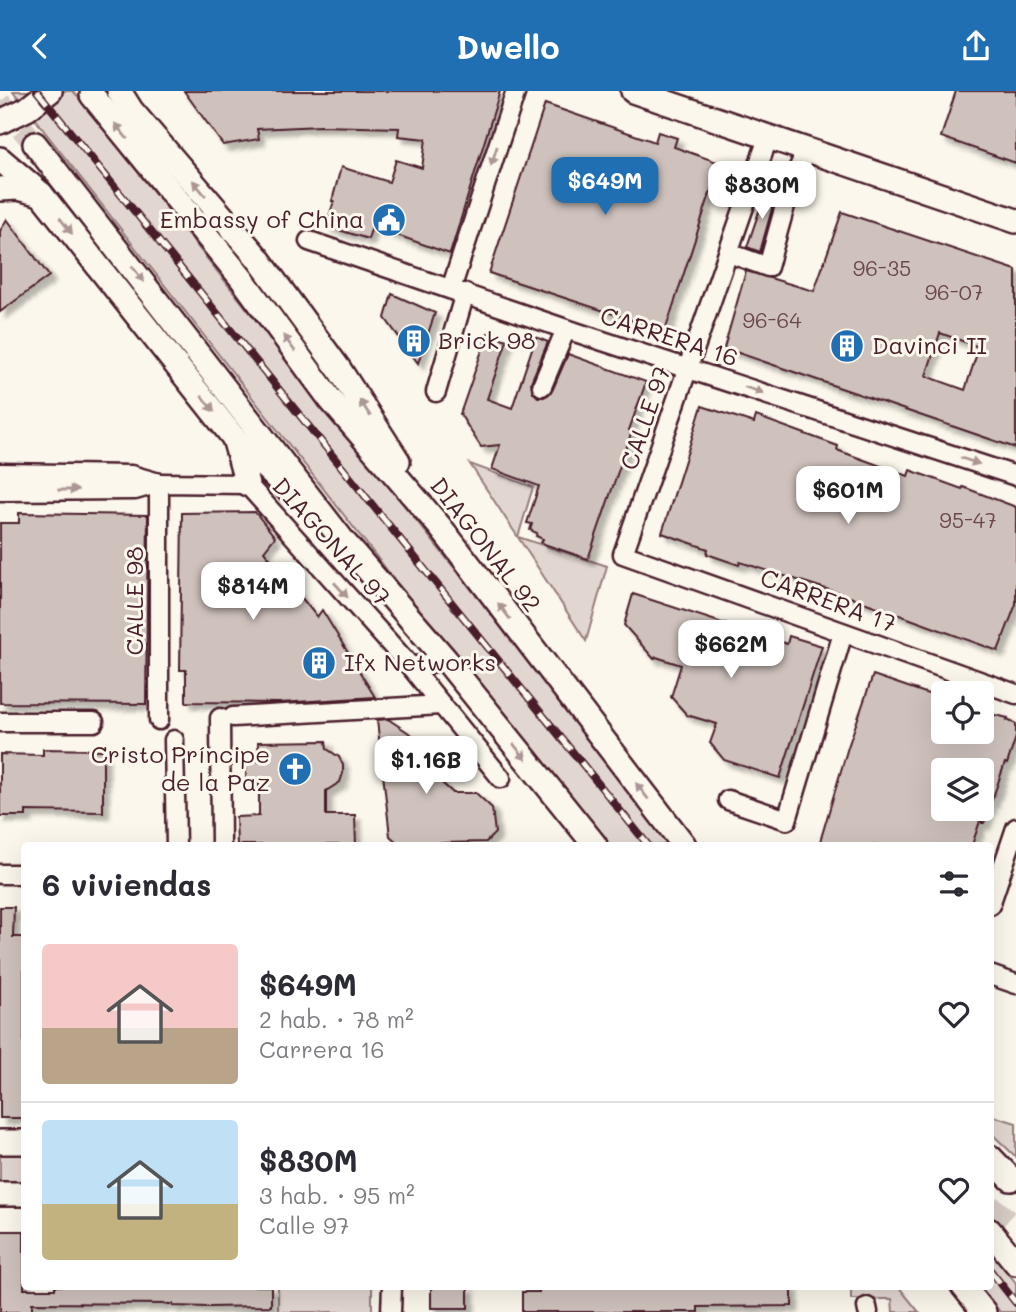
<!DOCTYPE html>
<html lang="es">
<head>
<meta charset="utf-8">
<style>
  body { margin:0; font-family:Mali,sans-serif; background:#f2f2f3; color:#2b2b33; height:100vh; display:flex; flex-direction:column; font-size:26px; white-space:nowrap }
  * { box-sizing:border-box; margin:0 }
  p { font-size:23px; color:#7c7c81 }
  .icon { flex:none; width:38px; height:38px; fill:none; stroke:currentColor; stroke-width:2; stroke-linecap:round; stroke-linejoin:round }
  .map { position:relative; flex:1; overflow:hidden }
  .details { position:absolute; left:21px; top:751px; width:973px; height:448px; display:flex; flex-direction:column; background:#fff; border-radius:7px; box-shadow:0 7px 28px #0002 }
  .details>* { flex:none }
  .tools { position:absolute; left:931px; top:590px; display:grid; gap:14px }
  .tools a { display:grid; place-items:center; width:63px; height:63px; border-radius:7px; background:#fff; box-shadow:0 7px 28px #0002; font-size:35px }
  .price { position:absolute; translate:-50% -60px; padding:0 16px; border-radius:14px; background:#fff; color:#222; font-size:23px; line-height:46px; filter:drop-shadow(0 2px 4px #0008) }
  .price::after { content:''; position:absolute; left:50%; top:42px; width:21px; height:16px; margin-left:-10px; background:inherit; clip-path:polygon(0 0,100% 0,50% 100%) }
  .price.current { background:#1f6fb2; color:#fff }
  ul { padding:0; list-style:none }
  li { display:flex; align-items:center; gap:21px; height:175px; padding:0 21px }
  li+li { border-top:2px solid #e1e1e2 }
  li span { display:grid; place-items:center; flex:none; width:196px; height:140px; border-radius:7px; color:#555 }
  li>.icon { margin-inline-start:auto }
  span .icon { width:84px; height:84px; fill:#fffc; stroke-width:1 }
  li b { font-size:30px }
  h2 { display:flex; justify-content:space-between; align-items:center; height:84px; padding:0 21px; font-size:30px }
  header { display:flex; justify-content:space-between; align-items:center; height:91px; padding:0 21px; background:#1f6fb2; color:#fff; font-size:32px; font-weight:700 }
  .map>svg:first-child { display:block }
  .green { fill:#e2d7d0; stroke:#967b7e; stroke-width:2 }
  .building { fill:#cfc2bc; stroke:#4a1f2b; stroke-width:2; fill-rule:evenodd; filter:url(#shadow) }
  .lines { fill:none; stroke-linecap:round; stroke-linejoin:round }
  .major-tunnel { stroke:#d8ccc5; stroke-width:23; stroke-dasharray:23 11; stroke-linecap:butt }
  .minor-casing { stroke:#4a1f2b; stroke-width:23 }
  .major-casing { stroke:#4a1f2b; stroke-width:28 }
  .minor { stroke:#fbf7ec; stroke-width:18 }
  .major { stroke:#fbf7ec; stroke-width:23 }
  .rail-casing { stroke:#4a1f2b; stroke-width:8 }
  .rail { stroke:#fbf7ec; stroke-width:5; stroke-dasharray:16; stroke-linecap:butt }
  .oneway { fill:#ab9695 }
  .labels { text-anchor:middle; stroke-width:6; stroke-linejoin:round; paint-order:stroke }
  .number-label { font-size:21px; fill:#6b484f }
  .poi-label { font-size:24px; fill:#4a1f2b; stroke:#fbf7ec; text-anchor:start }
  .street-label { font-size:24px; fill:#4a1f2b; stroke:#fbf7ec }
</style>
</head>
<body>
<header><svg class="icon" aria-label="back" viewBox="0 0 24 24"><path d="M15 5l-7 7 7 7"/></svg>Dwello<svg class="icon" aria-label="share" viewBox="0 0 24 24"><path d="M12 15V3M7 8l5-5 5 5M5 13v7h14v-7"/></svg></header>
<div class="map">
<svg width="1016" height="1221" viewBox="0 0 1016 1221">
  <defs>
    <filter id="shadow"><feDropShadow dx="6" dy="6" stdDeviation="2" flood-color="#0004"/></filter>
  </defs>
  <rect width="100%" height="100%" fill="#fbf7ec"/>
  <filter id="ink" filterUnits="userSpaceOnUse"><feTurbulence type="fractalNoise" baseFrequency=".0143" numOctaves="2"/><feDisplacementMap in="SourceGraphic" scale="14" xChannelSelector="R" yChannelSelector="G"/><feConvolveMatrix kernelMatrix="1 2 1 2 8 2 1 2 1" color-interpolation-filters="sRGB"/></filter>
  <g filter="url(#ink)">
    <g class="green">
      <path d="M13,0H73L499,533L671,754H607L443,551Z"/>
      <path d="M470,373L533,396L518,446L607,475L586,550Z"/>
      <path d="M990,1024L1016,1032V1066L991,1042Z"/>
      <rect x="0" y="1061" width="24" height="31"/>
      <path d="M991,1160L1016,1192V1221H1000L979,1195H990Z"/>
      <rect x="278" y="1195" width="94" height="26"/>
      <path d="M851,1195H898L919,1221H893L892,1208H851Z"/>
    </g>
    <g class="building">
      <path d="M184,0H500L450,163L372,135L368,148L326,135L334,110H332L341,76L389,91L396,69L422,77L426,48L398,45L399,37L321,35L257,38L259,48L223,54Z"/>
      <path d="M956,0H1016V72L941,46Z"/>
      <path d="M545,13L655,51L658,41L677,47L674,56L720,72L665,240L489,182Z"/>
      <path d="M767,97L777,100L760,161L747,156Z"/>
      <path d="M842,121L1016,179V357L724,257L746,180L814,200ZM940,242L979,256L965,299L926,285Z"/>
      <path d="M7,128L49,185L0,221V140Z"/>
      <path d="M392,203L435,222L418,272L385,227Z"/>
      <path d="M488,242L507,249L487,308L512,317L536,246L548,251L531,291L533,301L538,306H544L552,300L568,263L646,291L629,339L632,340L588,468L541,452L543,448L536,445L537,442L530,439L532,433L527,432L539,395L492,378L500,354L481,356L460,323Z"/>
      <path d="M702,315L754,332L756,325L838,355L837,359L908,385L910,379L962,398L963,396L1016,416V513L998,560L839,502L740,471L739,474L707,463L708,458L662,442Z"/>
      <path d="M255,421L275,446L264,460L317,526L322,519L375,606L280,612L186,611V579H180L182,422Z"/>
      <path d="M19,422L148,424L146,613L0,612V432H19Z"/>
      <path d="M633,503L787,553L789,545L822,555L780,687L724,669L710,652L717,633L687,624L671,606L681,574L656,566L654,568L624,534Z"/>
      <path d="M873,584L943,608V640H982V621L1008,627L1007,629L1016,633V646L1007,673L1005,672L984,732H982V724L972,754H819L848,656ZM943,679H982V718H943Z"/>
      <path d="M388,628L427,654L429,680L453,702H476L492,717L495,742L486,751L399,753L390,745L377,629Z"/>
      <path d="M326,650L327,658L339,666L343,674V682L340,691L326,700V724H355L356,754H237L236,726L259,725V689H246V670H259L258,651Z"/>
      <path d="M43,658L103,659V721L26,720V725H0V663L43,664Z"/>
      <path d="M0,816H14L13,846H24V1027H0Z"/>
      <path d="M0,1140H24V1198H55V1195H271V1215L209,1216L173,1215V1213L32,1212V1221H0Z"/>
      <rect x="431" y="1195" width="37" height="22"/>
      <path d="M539,1195H792V1215L698,1216V1221H522V1201H539Z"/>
    </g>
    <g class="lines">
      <g class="major-tunnel">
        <path d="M0,11L35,53"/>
        <path d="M990,1115L1016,1136"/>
      </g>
      <g class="minor-casing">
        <g id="minor">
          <path d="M768,47L623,463L1016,603"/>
          <path d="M309,150L566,238L1016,385"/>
          <path d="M729,162L768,176L788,104L806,59"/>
          <path d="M451,198L516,0"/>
          <path d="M542,295L566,238"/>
          <path d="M436,301L465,202"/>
          <path d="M0,382L131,384L159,392"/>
          <path d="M0,400L135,399L159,392L247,393L411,576L501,687"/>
          <path d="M411,576L446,569"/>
          <path d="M233,626L441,614"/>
          <path d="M220,627L221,754"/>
          <path d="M159,629V392"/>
          <path d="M0,631H94"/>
          <path d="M174,649L176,754"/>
          <path d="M728,709L787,729L843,542"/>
          <path d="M0,783H24"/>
          <path d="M990,814L1016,737"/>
          <path d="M990,884L1016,893"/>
          <path d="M867,1216L868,1221"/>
          <path d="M391,1221L392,1195"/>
        </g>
      </g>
      <g class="major-casing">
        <g id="major">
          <path d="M119,0L131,19L257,166L339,278L398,370"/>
          <path d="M633,0L1016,130"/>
          <path d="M92,4L242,188L330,308L441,437L684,754"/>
          <path d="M0,31L27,18L50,0"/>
          <path d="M35,53L344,451L446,569L595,754"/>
          <path d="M0,68L41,103L234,347L291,401"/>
          <path d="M0,98L18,97L41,103"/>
          <path d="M234,347L247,393"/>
          <path d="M0,1051H24"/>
          <path d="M990,1066L1011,1088"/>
          <path d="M0,1103H24"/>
          <path d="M990,1140L1016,1172"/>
          <path d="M963,1195L984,1221"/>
        </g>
      </g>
      <use href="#minor" class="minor"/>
      <use href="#major" class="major"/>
      <g class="rail-casing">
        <g id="rail">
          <path d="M37,0L648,754"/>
          <path d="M990,1179L1016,1212"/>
        </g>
      </g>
      <use href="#rail" class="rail"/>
    </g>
    <defs><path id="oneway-solid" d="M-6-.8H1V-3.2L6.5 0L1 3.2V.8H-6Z" transform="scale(1.75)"/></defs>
    <g class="oneway">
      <use href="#oneway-solid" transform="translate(121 40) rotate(-129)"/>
      <use href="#oneway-solid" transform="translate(494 65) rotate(108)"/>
      <use href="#oneway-solid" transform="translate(199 97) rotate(-130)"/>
      <use href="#oneway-solid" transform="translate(66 135) rotate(52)"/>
      <use href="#oneway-solid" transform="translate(138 183) rotate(52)"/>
      <use href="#oneway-solid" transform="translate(289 252) rotate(-126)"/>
      <use href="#oneway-solid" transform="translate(754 299) rotate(18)"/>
      <use href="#oneway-solid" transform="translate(208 313) rotate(51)"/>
      <use href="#oneway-solid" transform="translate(365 317) rotate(-123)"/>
      <use href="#oneway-solid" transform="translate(970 370) rotate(18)"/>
      <use href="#oneway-solid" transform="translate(68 399)"/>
      <use href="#oneway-solid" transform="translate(341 499) rotate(48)"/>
      <use href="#oneway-solid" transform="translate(504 520) rotate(-127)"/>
      <use href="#oneway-solid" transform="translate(520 661) rotate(51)"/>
      <use href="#oneway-solid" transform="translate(642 700) rotate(-128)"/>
    </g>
  </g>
  <defs>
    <g id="civic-disc" transform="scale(1.75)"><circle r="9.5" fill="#1f6fb2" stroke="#fbf7ec"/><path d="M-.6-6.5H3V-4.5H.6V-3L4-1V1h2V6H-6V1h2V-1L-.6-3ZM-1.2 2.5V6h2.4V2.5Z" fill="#fff"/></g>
    <g id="building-disc" transform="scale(1.75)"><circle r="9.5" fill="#1f6fb2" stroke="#fbf7ec"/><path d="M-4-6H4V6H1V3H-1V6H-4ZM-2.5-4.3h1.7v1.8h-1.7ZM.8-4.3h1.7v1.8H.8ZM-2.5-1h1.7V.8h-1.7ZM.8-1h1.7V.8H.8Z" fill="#fff"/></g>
    <g id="church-disc" transform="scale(1.75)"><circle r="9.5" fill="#1f6fb2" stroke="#fbf7ec"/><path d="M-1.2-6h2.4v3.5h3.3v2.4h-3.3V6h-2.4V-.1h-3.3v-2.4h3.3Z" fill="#fff"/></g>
  </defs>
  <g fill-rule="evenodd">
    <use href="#civic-disc" x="389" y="129"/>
    <use href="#building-disc" x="414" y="250"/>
    <use href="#building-disc" x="847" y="255"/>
    <use href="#building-disc" x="319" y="572"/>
    <use href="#church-disc" x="295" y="678"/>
  </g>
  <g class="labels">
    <g class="number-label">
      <text x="882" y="185">96-35</text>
      <text x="954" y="209">96-07</text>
      <text x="772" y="237">96-64</text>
      <text x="968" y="437">95-47</text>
    </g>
    <g class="poi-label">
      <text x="364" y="137" text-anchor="end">Embassy of China</text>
      <text x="438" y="258">Brick 98</text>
      <text x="872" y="263">Davinci II</text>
      <text x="344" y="580">Ifx Networks</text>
      <text x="270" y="672" text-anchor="end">Cristo Príncipe<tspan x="270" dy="28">de la Paz</tspan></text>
    </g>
    <g class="street-label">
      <text transform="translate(669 246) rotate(18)" y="8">CARRERA 16</text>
      <text transform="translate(646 327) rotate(-71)" y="8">CALLE 97</text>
      <text transform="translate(331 451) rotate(48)" y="8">DIAGONAL 97</text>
      <text transform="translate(485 454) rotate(52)" y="8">DIAGONAL 92</text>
      <text transform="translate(135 510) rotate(-90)" y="8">CALLE 98</text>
      <text transform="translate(828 510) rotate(20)" y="8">CARRERA 17</text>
    </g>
  </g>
</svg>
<div class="tools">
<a><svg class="icon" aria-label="locate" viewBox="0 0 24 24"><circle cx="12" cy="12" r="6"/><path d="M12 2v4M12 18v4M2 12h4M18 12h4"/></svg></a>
<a><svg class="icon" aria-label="layers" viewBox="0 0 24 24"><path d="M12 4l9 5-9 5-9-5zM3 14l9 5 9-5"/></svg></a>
</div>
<b class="price current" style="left:605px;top:126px">$649M</b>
<b class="price" style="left:762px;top:130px">$830M</b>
<b class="price" style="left:848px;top:435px">$601M</b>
<b class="price" style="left:253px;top:531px">$814M</b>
<b class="price" style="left:731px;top:589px">$662M</b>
<b class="price" style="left:426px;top:705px">$1.16B</b>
<section class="details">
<h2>6 viviendas<svg class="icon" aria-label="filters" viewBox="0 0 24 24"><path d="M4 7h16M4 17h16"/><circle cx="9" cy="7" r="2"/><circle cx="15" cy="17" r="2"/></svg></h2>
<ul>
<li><span style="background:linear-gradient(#f6c9c9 60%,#b9a48a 0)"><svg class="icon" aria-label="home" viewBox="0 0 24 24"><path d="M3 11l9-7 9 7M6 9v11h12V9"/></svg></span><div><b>$649M</b><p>2 hab. · 78 m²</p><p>Carrera 16</p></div><svg class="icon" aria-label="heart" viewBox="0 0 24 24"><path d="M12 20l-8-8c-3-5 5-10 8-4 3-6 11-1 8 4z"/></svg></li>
<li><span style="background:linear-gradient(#bfe0f5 60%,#c2b280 0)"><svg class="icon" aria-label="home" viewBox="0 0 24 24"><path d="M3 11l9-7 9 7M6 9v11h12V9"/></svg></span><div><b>$830M</b><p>3 hab. · 95 m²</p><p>Calle 97</p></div><svg class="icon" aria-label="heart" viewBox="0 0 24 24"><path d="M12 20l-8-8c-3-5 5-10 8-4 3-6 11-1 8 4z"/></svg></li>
</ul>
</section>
</div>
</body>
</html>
